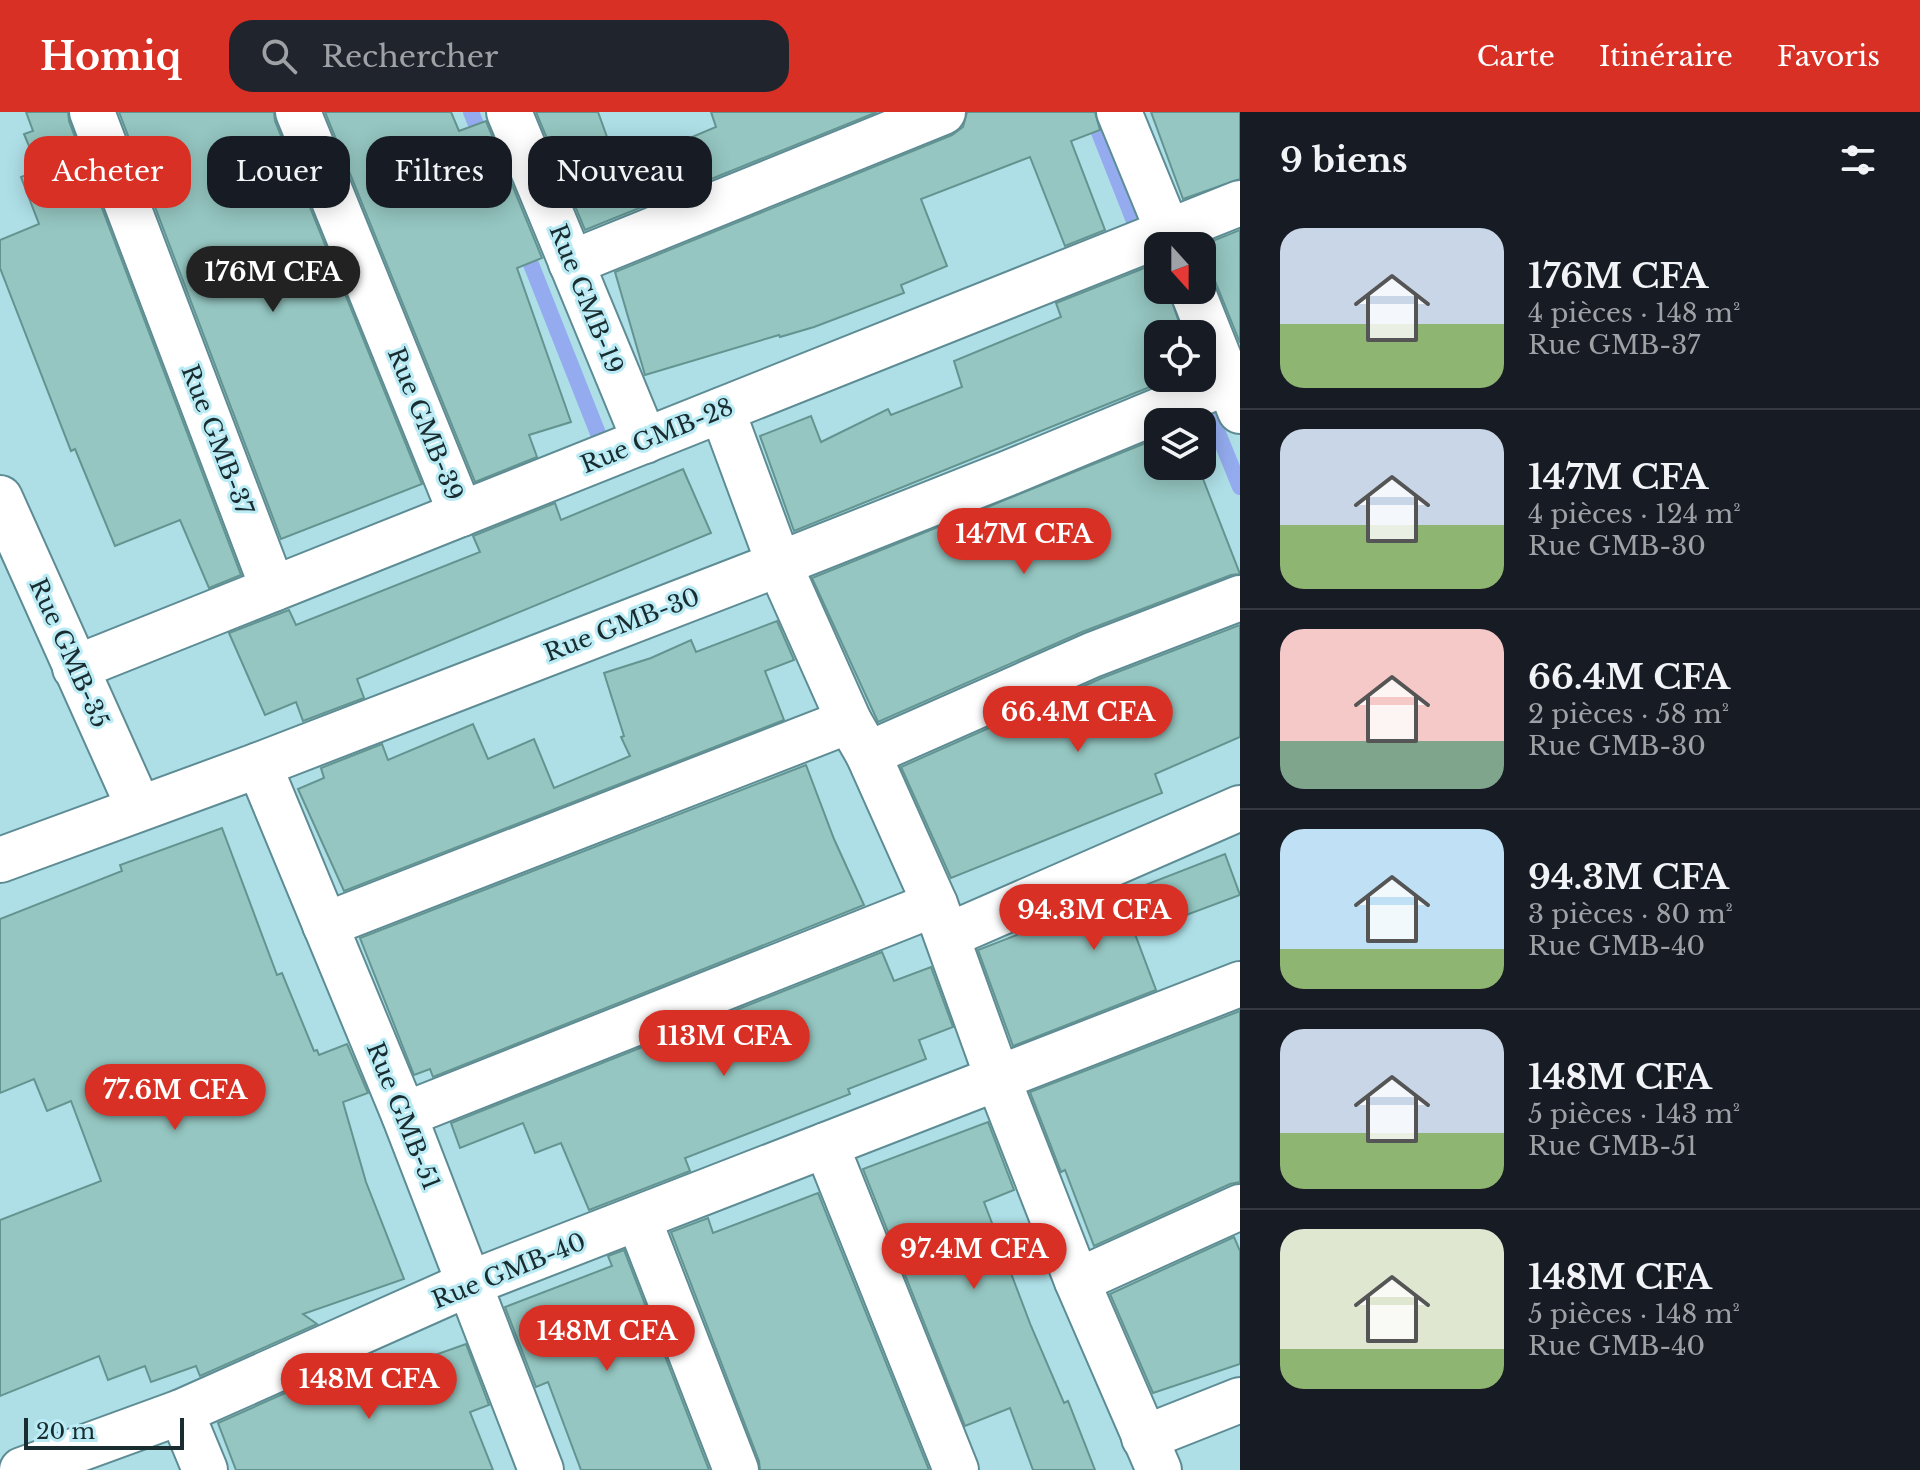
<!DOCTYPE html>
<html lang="fr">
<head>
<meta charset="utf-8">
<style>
  body { margin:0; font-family:"Libre Baskerville",serif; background:#20242c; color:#f1f3f6; height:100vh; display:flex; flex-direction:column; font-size:30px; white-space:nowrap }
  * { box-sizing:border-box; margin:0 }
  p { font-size:26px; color:#9ea1a6 }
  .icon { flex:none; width:44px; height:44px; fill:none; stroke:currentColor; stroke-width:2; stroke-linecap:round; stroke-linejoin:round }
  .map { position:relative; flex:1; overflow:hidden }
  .panel { display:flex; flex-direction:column; background:#171b24; width:680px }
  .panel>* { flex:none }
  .banner { position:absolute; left:24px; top:24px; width:760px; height:72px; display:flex; gap:16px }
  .needle { width:52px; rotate:159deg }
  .controls { position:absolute; left:1144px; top:120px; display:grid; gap:16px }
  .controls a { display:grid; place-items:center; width:72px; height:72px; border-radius:16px; background:#171b24; box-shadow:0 4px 20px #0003; font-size:40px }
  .scale { position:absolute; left:24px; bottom:20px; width:160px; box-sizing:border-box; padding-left:8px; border:4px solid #192c2f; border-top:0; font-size:22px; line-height:28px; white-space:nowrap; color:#192c2f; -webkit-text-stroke:6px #bbecf5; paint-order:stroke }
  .price { position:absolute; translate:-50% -68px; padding:0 18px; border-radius:28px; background:#d93025; color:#fff; font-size:26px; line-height:52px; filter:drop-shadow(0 2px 4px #0008) }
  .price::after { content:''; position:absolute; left:50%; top:48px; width:24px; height:18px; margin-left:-12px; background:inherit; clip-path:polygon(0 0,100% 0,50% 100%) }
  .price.current { background:#222; color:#fff }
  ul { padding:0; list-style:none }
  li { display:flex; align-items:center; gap:24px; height:200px; padding:0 40px }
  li+li { border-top:2px solid #363941 }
  li span { display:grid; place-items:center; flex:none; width:224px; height:160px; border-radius:24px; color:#555 }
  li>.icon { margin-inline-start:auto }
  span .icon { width:96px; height:96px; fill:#fffc; stroke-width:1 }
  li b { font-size:34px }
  h2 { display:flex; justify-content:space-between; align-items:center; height:96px; padding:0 40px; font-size:34px }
  .pill { padding:0 28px; border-radius:24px; background:#171b24; box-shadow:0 4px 20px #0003; font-size:28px; line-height:72px }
  .pill.current { background:#d93025; color:#fff }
  header { display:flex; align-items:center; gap:48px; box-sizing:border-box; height:112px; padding:0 40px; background:#d93025; color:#fff }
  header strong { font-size:38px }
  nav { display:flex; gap:44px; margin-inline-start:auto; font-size:28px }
  .search { width:560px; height:72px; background:#20242c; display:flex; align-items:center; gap:20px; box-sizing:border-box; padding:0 28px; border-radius:24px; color:#9ea1a6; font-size:30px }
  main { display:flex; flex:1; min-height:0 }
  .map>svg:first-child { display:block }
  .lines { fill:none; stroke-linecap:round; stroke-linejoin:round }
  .stream { stroke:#94acef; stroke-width:16 }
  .building { fill:#95c6c1; stroke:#649490; stroke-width:2 }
  .minor-casing { stroke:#5d8c94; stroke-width:48 }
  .minor { stroke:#fff; stroke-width:44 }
  .labels { text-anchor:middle; stroke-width:6; stroke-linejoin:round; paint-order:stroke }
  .street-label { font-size:24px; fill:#192c2f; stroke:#bbecf5 }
</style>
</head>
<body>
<header>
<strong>Homiq</strong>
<div class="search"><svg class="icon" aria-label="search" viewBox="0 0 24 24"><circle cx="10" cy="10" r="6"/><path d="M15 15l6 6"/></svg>Rechercher</div>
<nav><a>Carte</a><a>Itinéraire</a><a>Favoris</a></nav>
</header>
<main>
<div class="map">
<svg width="1240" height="1358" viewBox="0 0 1240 1358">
  <rect width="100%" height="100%" fill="#aedfe7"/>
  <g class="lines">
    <g class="stream">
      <path d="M471,0L484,32"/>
      <path d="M1091,0L1158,170"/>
      <path d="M523,132L603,334"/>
      <path d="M1202,282L1240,375"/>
    </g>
  </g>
  <g class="building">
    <path d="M26,0H68L69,9L241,463L209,476L180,408L115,434L75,337L71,339L0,156V128L39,112L21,65L39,58L24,22L33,19Z"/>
    <path d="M119,0H274L275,9L422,372L281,427Z"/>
    <path d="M325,0H451L459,19L486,9L542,146L517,156L571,310L529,323L537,345L475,370Z"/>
    <path d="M536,0H598L611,36L625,30L633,50L716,15L711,0H877L585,118Z"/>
    <path d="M967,0H1095L1100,18L1071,29L1105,118L1065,134L1030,45L921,87L947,154L901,173L904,181L814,215L780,225L779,223L645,263L615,160L952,23L963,15Z"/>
    <path d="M1151,0H1240V67L1183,87Z"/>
    <path d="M1240,118V231L1215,169L1208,159L1202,156V134H1200Z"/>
    <path d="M1157,151L1158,178H1168L1183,222H1158V266H1172L794,419L760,324L811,304L821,330L888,297L891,303L962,275L954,249L1061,205L1056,191Z"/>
    <path d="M1158,326V354H1198L1240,462L1231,463L1082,520L878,610L812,466Z"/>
    <path d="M683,357L711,421L357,567L364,586L303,609L296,590L265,603L229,521L289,498L296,513L480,440L473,424L555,391L561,408Z"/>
    <path d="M777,509L794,548L765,559L784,608L344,779L298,677L324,666L321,656L382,632L388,648L473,612L488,647L534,627L554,676L630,644L621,625L624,624L604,561L651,546L691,528L696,540Z"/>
    <path d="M1240,513V625L1155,662L1162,681L951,766L901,655L1102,566Z"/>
    <path d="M806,653L834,727L864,793L433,965L430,957L414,963L360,826Z"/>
    <path d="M222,716L277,863L282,861L314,939L317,938L319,943L347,932L368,981L343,990L366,1070L404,1167L303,1202L317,1212L200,1264L196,1254L151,1270L145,1254L108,1268L99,1244L0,1284V1108L101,1069L71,989L47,999L34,967L0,981V807L122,759L120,753Z"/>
    <path d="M1225,742L1240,783L1135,822L1156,878L1013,934L978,838Z"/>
    <path d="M882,840L894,869L931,855L953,915L919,928L926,947L848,977L850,982L685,1046L690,1059L589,1098L561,1031L535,1041L523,1011L460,1036L451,1011Z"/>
    <path d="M1240,899V1070L1230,1072L1094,1134L1065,1058L1061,1060L1030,980Z"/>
    <path d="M988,1010L1014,1078L984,1090L1031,1214L1064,1291L1068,1289L1095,1358H1033L1010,1296L965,1314L863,1057Z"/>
    <path d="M818,1081L929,1358H760L759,1349L671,1120L708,1106L713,1121Z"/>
    <path d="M1234,1125L1240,1139V1252L1153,1281L1110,1182Z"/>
    <path d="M624,1138L709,1358H581L548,1270L536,1275L505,1195L612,1154L608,1144Z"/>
    <path d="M466,1232L489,1293L470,1300L493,1358H236L218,1311L366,1245L387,1260Z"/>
  </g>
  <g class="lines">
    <g class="minor-casing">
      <g id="minor">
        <path d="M92,0L273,477"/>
        <path d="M298,0L461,402"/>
        <path d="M509,0L645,329"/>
        <path d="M1119,0L1174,134"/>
        <path d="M571,151L943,0"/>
        <path d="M1192,178L1240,299"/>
        <path d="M722,298L779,452L849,609L868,642L935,792L998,967L1077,1169L1159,1358"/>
        <path d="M0,386L139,696"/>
        <path d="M75,556L1240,91"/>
        <path d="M868,642L1092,543L1240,486"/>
        <path d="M259,653L404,1003L541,1358"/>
        <path d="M0,748L259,653L779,452L1006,362L1240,265"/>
        <path d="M325,813L849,609"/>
        <path d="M947,824L1240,696"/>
        <path d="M404,1003L935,792"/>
        <path d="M826,1033L956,1358"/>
        <path d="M639,1108L736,1358"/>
        <path d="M1077,1169L1240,1095"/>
        <path d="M181,1300L205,1358"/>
        <path d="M1144,1326L1240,1288"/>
        <path d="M22,1358L181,1300L468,1172L1240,872"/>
      </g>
    </g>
    <use href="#minor" class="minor"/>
  </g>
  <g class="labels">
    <g class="street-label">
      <text transform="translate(586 187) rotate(68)" y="8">Rue GMB-19</text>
      <text transform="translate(425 312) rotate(68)" y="8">Rue GMB-39</text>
      <text transform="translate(657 324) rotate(-22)" y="8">Rue GMB-28</text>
      <text transform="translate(217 328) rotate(69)" y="8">Rue GMB-37</text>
      <text transform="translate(622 513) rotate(-21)" y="8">Rue GMB-30</text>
      <text transform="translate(69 541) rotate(66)" y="8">Rue GMB-35</text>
      <text transform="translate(403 1004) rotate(68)" y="8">Rue GMB-51</text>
      <text transform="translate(509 1159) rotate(-22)" y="8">Rue GMB-40</text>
    </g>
  </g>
</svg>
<div class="controls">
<a><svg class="needle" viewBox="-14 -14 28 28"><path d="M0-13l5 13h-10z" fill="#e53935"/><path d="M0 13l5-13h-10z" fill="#9ea1a6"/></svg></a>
<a><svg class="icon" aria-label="locate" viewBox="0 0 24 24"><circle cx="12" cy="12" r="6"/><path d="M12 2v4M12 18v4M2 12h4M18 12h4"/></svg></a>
<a><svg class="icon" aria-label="layers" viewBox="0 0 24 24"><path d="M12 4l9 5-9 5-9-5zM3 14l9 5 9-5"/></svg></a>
</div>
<div class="scale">20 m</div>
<b class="price current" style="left:273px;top:202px">176M CFA</b>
<b class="price" style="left:1024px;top:464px">147M CFA</b>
<b class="price" style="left:1078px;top:642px">66.4M CFA</b>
<b class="price" style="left:1094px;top:840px">94.3M CFA</b>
<b class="price" style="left:724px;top:966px">113M CFA</b>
<b class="price" style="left:175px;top:1020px">77.6M CFA</b>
<b class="price" style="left:974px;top:1179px">97.4M CFA</b>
<b class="price" style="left:607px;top:1261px">148M CFA</b>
<b class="price" style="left:369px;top:1309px">148M CFA</b>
<div class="banner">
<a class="pill current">Acheter</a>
<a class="pill">Louer</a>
<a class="pill">Filtres</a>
<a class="pill">Nouveau</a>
</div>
</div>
<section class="panel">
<h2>9 biens<svg class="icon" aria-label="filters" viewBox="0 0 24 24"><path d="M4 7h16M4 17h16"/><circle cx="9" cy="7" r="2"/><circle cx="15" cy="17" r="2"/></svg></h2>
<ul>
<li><span style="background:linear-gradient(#c9d6e8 60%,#8fb573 0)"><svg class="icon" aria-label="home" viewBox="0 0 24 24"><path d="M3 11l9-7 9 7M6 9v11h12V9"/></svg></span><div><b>176M CFA</b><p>4 pièces · 148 m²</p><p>Rue GMB-37</p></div></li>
<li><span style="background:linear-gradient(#c9d6e8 60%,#8fb573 0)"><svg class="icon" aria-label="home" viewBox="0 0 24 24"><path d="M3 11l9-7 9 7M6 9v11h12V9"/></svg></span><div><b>147M CFA</b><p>4 pièces · 124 m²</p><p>Rue GMB-30</p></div></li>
<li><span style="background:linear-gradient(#f6c9c9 70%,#7fa58c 0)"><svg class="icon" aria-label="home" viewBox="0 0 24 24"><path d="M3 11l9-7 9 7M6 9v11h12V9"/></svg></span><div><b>66.4M CFA</b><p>2 pièces · 58 m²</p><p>Rue GMB-30</p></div></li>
<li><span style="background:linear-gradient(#bfe0f5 75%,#8fb573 0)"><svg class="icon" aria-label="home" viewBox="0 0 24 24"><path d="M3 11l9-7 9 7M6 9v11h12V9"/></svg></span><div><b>94.3M CFA</b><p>3 pièces · 80 m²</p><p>Rue GMB-40</p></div></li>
<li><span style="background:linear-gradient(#c9d6e8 65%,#8fb573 0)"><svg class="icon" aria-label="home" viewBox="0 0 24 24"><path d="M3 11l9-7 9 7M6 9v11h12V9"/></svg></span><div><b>148M CFA</b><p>5 pièces · 143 m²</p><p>Rue GMB-51</p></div></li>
<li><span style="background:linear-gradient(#dfe7d0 75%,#8fb573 0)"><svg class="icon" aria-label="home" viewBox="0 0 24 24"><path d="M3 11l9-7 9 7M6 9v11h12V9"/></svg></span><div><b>148M CFA</b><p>5 pièces · 148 m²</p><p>Rue GMB-40</p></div></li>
</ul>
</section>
</main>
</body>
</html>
